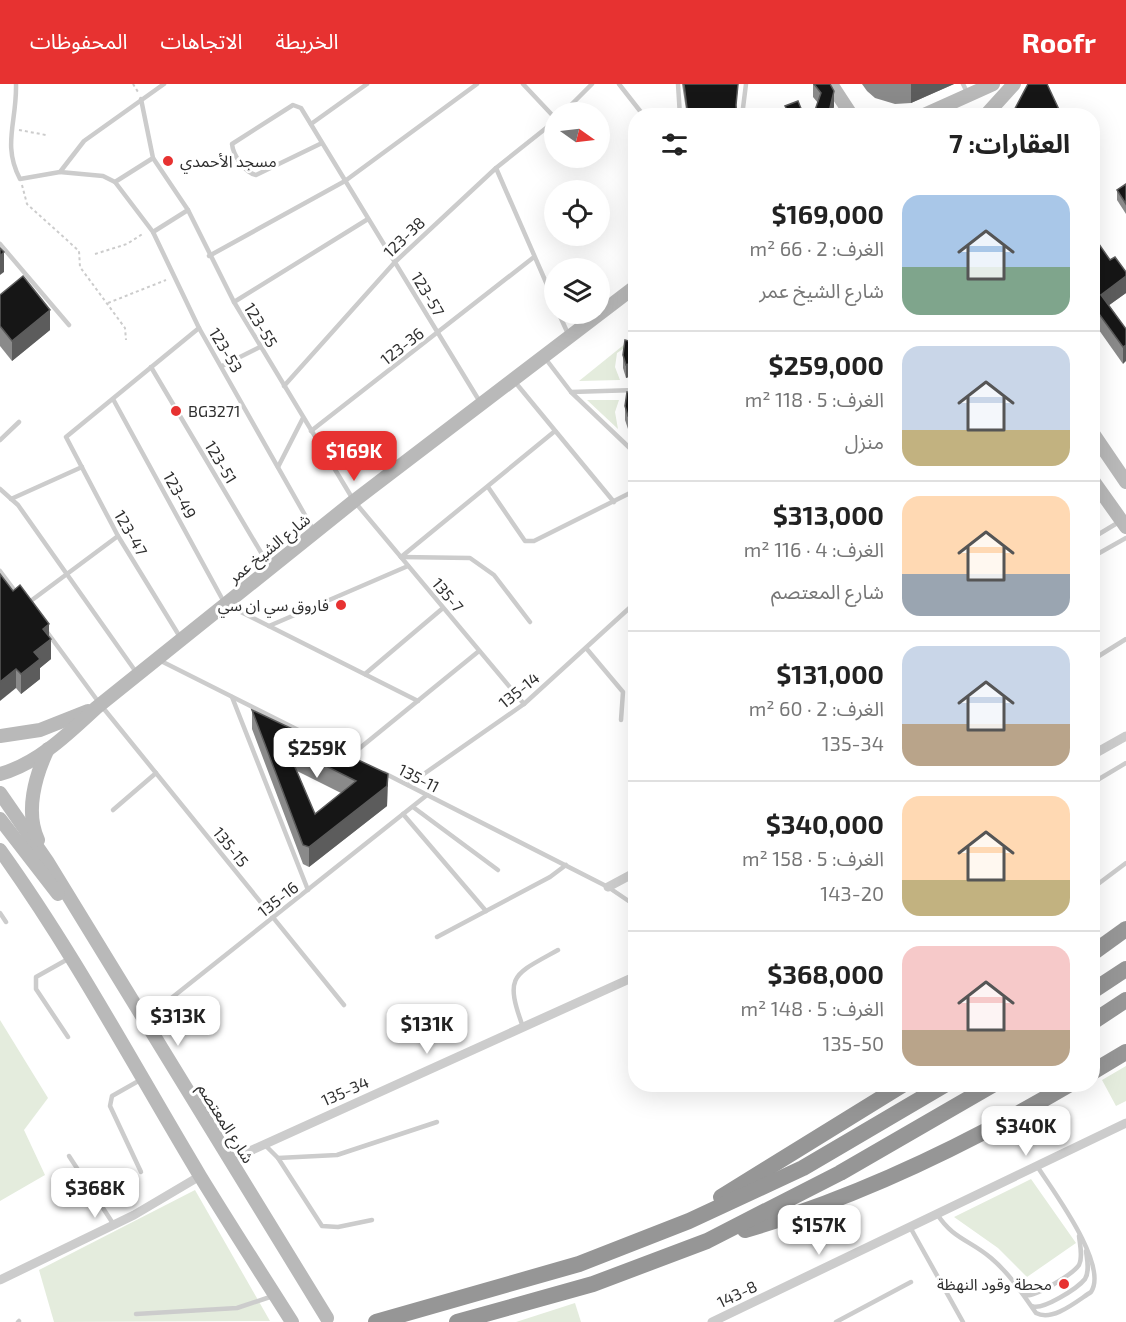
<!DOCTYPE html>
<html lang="ar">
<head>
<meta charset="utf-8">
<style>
  body { margin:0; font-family:"Exo 2","Noto Sans Arabic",sans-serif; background:#f2f2f2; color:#222; direction:rtl; height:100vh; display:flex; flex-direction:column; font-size:22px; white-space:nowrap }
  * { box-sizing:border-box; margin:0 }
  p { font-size:20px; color:#767676 }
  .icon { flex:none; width:33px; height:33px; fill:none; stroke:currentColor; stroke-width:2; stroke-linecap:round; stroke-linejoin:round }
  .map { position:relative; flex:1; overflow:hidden; direction:ltr }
  .sheet { position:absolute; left:628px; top:24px; width:472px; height:984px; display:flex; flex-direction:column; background:#fff; border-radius:24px; box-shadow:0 6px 24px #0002; direction:rtl }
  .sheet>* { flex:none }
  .needle { width:39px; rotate:104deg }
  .buttons { position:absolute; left:544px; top:18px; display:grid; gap:12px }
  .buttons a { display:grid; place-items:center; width:66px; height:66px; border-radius:50%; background:#fff; box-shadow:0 6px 24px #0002; font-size:30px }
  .price { position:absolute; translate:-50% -51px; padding:0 14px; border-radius:12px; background:#fff; color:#222; font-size:20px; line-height:39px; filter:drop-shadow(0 2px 3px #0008) }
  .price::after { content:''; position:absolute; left:50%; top:36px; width:18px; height:14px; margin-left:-9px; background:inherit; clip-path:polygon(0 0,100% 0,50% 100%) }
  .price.on { background:#e73231; color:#fff }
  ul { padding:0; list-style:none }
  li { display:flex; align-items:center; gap:18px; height:150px; padding:0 30px }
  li+li { border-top:2px solid #e0e0e0 }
  li span { display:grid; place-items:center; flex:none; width:168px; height:120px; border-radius:18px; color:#555 }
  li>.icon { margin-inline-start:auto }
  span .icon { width:72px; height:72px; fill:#fffc; stroke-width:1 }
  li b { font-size:26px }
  h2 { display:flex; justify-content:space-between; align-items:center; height:72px; padding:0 30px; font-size:26px }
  header { display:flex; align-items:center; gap:36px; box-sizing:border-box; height:84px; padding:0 30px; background:#e73231; color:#fff }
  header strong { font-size:28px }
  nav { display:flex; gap:33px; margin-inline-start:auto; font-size:21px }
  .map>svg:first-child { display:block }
  .green { fill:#e4ecdd }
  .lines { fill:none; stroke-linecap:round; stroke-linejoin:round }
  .path { stroke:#ccc; stroke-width:2; stroke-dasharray:3 3; stroke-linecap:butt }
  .lane { stroke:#ccc; stroke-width:4.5 }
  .street { stroke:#ccc; stroke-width:9 }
  .secondary { stroke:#b9b9b9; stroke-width:14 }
  .highway { stroke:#969696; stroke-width:16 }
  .wall { fill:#8a8a8a; fill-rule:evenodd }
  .shaded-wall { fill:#5c5c5c }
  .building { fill:#161616; stroke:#5c5c5c; stroke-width:1.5; fill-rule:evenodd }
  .poi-dot { fill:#e73231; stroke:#fff; stroke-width:2 }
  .labels { text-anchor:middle; stroke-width:6; stroke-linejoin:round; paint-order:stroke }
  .poi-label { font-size:16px; fill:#2f2f2f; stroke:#fff; text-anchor:start }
  .street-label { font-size:16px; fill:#2f2f2f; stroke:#fff }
</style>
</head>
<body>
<header>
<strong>Roofr</strong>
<nav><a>الخريطة</a><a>الاتجاهات</a><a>المحفوظات</a></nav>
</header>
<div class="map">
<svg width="1126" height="1238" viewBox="0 0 1126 1238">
  <rect width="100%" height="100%" fill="#fff"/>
  <g class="green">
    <path d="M636,251V265L626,263L617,269L615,283L620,296L579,297Z"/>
    <path d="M587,316H619L615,328L618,345Z"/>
    <path d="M0,936L48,1014L24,1046L45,1091L0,1117Z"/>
    <path d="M1126,982V1017L1116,1022L1102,996Z"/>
    <path d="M1031,1095L1076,1159L1027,1193L998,1164L954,1133Z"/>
    <path d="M195,1106L270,1237L54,1238L39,1186Z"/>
    <path d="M575,1219L581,1238H516Z"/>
  </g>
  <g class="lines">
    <g class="path">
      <path d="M133,0L138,8"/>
      <path d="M19,46L46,51"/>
      <path d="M22,101L27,120L79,167L80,183L125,244L126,256"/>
      <path d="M95,170L127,160L144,149"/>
      <path d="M108,219L166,196"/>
    </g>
    <g class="lane">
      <path d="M16,0C17,38 2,61 20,95L60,88L84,57L164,0"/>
      <path d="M523,0L555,34"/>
      <path d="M619,0L644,32"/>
      <path d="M678,0L680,32"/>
      <path d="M963,0L968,10"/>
      <path d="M564,28L592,0"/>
      <path d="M742,32L746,0"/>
      <path d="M311,40L367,0"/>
      <path d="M322,59L256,91C245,89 233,71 232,60L293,21L301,24L480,318"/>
      <path d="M153,74L188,126L234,218L354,417L524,620"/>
      <path d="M496,84L555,219"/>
      <path d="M60,88L103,92L115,98L153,74L141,15"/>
      <path d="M115,98L153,148L199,244L314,447"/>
      <path d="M153,148L188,126"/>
      <path d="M0,160L69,241"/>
      <path d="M209,172L345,97L477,0"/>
      <path d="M234,218L368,135"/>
      <path d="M559,230L569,252"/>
      <path d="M545,274L571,308L636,370"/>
      <path d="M222,282L260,263"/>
      <path d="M151,283L269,482"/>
      <path d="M515,298L614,418"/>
      <path d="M284,302L395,178L496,84L555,37"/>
      <path d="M571,308L636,306"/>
      <path d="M113,315L225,520L418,617"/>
      <path d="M311,347L534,173"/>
      <path d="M0,356L19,338"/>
      <path d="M278,383L303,334"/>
      <path d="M488,403L525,457H534L636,406"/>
      <path d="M0,405L18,421L136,588"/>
      <path d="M11,415L82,383"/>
      <path d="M1094,453L1119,438"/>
      <path d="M1094,472L1126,454"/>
      <path d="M401,473L555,347"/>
      <path d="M401,473L470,474L494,491L530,538"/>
      <path d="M0,487L18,511"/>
      <path d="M28,519L118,452"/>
      <path d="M269,542L408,482"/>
      <path d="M47,548L100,620L344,921"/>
      <path d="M180,553L118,452L66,353L199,244"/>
      <path d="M586,564L623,608L621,636"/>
      <path d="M1094,575L1126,555"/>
      <path d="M159,576L336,665"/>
      <path d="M365,590L443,524"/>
      <path d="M232,613L308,806"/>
      <path d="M350,672L479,567"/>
      <path d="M384,689L608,803L636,822"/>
      <path d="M1094,698L1126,679"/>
      <path d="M636,700L631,711L636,724"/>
      <path d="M408,701L524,620L636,518"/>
      <path d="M413,723L498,786"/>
      <path d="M113,726L156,689"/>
      <path d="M403,730L486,827"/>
      <path d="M1094,803L1126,779"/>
      <path d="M0,829L6,838"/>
      <path d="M437,853L550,793L566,781"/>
      <path d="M145,935L427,711"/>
      <path d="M523,943C504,891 513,891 558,866"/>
      <path d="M68,953L36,905V893L68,875"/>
      <path d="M264,1060L278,1074L337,1071L437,1038"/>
      <path d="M69,1072L114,1141"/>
      <path d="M278,1074L322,1142L338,1143L372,1136"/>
      <path d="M141,1088L110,1022L112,1012L142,995"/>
      <path d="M937,1130C953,1155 970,1156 991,1174C1009,1189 1022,1209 1036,1229C1053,1238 1077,1217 1091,1208C1109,1181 1053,1107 1037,1082"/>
      <path d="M910,1143L963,1238"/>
      <path d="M1025,1211C1034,1214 1073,1190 1079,1181C1083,1173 1080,1161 1079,1152"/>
      <path d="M1032,1222C1042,1227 1078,1204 1085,1195C1090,1187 1087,1175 1086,1167"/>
      <path d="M136,1230L237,1224L273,1212"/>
      <path d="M18,1238L19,1237"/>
      <path d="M836,1238L911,1198"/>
    </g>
    <g class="street">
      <path d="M1094,670L1126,652"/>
      <path d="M608,803L636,788"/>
      <path d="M230,1076L636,892"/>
      <path d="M0,1196L134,1131L200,1092"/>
      <path d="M712,1238L1126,1039"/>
    </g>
    <g class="secondary">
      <path d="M831,0L852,32"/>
      <path d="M922,32L993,0"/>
      <path d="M985,32L1014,0"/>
      <path d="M1094,351L1126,398"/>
      <path d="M1094,398L1126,443"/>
      <path d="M0,652L40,646L88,627"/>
      <path d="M0,690C37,680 68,650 96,624L354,417L636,202"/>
      <path d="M0,709L47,777L327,1234"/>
      <path d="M0,735L58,810"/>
      <path d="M38,756C25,728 35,692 48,665"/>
      <path d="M0,766C74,869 134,982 200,1092C230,1141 261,1189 292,1238"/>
    </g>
    <g class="highway">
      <path d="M1094,868L1126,845"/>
      <path d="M1094,906L1126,885"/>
      <path d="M1094,937L1126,916"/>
      <path d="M1094,987L1126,968"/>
      <path d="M721,1113L904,1000"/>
      <path d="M745,1146C860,1113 968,1060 1070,1000"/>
      <path d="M376,1238L579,1180L689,1137L803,1084L946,1000"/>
      <path d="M457,1238L593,1200L707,1157L840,1089L994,1000"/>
    </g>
  </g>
  <g class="wall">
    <path d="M682,0H738L736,24L737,32H687Z"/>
    <path d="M813,0H830L834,22L832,32H813L818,19L813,13Z"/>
    <path d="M862,0H954L911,19L895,20L875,14L867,7Z"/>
    <path d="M1126,100V130L1117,116V106Z"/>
    <path d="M1094,153L1126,209L1109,221L1126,245L1123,280L1094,239Z"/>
    <path d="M0,211L50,246L12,277L0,262Z"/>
    <path d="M636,259V290L626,294L623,284V271Z"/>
    <path d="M636,310V343L628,345L625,336V322Z"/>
    <path d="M0,490L49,553L51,575L40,584V595L21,610L16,604Z"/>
    <path d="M252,626L388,690L387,722L309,783L303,780L252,645ZM297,687L341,709L315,730Z"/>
  </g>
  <g class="shaded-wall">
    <path d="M911,0H954L911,19Z"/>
    <path d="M834,7V22L832,32H828Z"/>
    <path d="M4,168V188L0,191V172Z"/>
    <path d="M1126,192V209L1101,227V211Z"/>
    <path d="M50,226V246L12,277V257Z"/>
    <path d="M1126,261V277L1123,280V263Z"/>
    <path d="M636,277V290L626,294V281Z"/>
    <path d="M636,329V343L628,345V332Z"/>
    <path d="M49,540V556L51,555V575L40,584V595L21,610V590L34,568L43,545Z"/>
    <path d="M16,585V604L0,617V598Z"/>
    <path d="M388,690L387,722L309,783V763Z"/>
  </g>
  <g class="building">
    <path d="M684,0H738L736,21L737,32H688Z"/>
    <path d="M814,0H830L834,7L828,32H813L821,9Z"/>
    <path d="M1028,0H1047L1062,32H1011Z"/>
    <path d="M798,17L804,32H780L788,28L785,22Z"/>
    <path d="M1126,100V120L1117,106Z"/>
    <path d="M1094,153L1110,176L1115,173L1126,188V192L1101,211L1126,245V261L1123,263L1094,223V191L1099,187L1094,179Z"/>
    <path d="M0,164L4,168L0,172Z"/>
    <path d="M23,192L50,226L12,257L0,242V211Z"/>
    <path d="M625,256L636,259V277L626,281L623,271Z"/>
    <path d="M627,308L636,310V329L628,332L625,322Z"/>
    <path d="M0,490L13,507L20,501L49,540L43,545L51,555L34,568L40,575L21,590L16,585L0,598Z"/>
    <path d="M252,626L388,690L387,702L309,763L303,761ZM286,662L356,697L315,730Z"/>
  </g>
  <g class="poi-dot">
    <circle cx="168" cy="77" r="6"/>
    <circle cx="176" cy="327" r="6"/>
    <circle cx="341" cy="521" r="6"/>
    <circle cx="1064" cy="1200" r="6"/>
  </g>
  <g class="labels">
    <g class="poi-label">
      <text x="180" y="83">مسجد الأحمدي</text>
      <text x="188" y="333">BG3271</text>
      <text x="329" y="527" text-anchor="end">فاروق سي ان سي</text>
      <text x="1052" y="1206" text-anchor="end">محطة وقود النهظة</text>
    </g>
    <g class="street-label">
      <text transform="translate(404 153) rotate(-44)" y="6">123-38</text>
      <text transform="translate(428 210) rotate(59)" y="6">123-57</text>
      <text transform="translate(261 241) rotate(59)" y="6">123-55</text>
      <text transform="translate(402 262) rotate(-38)" y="6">123-36</text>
      <text transform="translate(226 266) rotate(59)" y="6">123-53</text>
      <text transform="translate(221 378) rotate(59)" y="6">123-51</text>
      <text transform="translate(180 411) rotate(61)" y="6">123-49</text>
      <text transform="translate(131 449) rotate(60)" y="6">123-47</text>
      <text transform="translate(269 464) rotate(-39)" y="6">شارع الشيخ عمر</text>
      <text transform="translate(448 511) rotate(50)" y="6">135-7</text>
      <text transform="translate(519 606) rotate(-39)" y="6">135-14</text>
      <text transform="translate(419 694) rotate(27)" y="6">135-11</text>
      <text transform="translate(231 763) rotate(51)" y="6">135-15</text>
      <text transform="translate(278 815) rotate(-38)" y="6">135-16</text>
      <text transform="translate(345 1007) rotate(-24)" y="6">135-34</text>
      <text transform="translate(226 1039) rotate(58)" y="6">شارع المعتصم</text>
      <text transform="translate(737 1210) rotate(-26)" y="6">143-8</text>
    </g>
  </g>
</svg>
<div class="buttons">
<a><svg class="needle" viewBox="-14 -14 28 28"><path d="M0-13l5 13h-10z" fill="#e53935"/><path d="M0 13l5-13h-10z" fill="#767676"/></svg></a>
<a><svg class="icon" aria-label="locate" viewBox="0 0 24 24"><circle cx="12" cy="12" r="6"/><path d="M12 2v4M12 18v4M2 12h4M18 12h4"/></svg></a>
<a><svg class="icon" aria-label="layers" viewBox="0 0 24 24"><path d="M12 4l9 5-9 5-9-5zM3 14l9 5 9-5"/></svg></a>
</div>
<b class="price on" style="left:354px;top:398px">$169K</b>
<b class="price" style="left:317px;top:695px">$259K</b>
<b class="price" style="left:178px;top:963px">$313K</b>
<b class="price" style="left:427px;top:971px">$131K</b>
<b class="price" style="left:1026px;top:1073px">$340K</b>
<b class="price" style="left:95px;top:1135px">$368K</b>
<b class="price" style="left:819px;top:1172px">$157K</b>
<section class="sheet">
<h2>العقارات: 7<svg class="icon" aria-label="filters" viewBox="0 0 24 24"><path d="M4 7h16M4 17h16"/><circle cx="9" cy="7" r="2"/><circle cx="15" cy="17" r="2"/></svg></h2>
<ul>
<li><span style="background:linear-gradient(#a9c7e8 60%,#7fa58c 0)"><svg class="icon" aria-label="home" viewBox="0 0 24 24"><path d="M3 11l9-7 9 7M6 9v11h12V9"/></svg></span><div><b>$169,000</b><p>الغرف: 2 · 66 m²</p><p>شارع الشيخ عمر</p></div></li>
<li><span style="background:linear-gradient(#c9d6e8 70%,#c2b280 0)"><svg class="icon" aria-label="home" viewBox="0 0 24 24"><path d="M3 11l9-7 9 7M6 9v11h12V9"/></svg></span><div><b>$259,000</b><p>الغرف: 5 · 118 m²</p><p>منزل</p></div></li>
<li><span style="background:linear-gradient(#ffd9b3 65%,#9aa5b1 0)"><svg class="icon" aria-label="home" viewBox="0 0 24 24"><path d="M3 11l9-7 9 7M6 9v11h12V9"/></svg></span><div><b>$313,000</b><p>الغرف: 4 · 116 m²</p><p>شارع المعتصم</p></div></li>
<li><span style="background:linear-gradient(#c9d6e8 65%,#b9a48a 0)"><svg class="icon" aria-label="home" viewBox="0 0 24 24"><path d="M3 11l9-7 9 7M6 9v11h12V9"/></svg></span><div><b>$131,000</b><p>الغرف: 2 · 60 m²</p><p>135-34</p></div></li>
<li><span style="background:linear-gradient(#ffd9b3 70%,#c2b280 0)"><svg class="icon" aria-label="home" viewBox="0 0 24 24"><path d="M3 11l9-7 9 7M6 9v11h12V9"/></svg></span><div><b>$340,000</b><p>الغرف: 5 · 158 m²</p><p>143-20</p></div></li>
<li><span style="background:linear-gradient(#f6c9c9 70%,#b9a48a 0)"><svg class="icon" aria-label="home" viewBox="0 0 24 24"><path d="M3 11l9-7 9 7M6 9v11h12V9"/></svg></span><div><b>$368,000</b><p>الغرف: 5 · 148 m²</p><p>135-50</p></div></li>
</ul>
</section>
</div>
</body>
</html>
